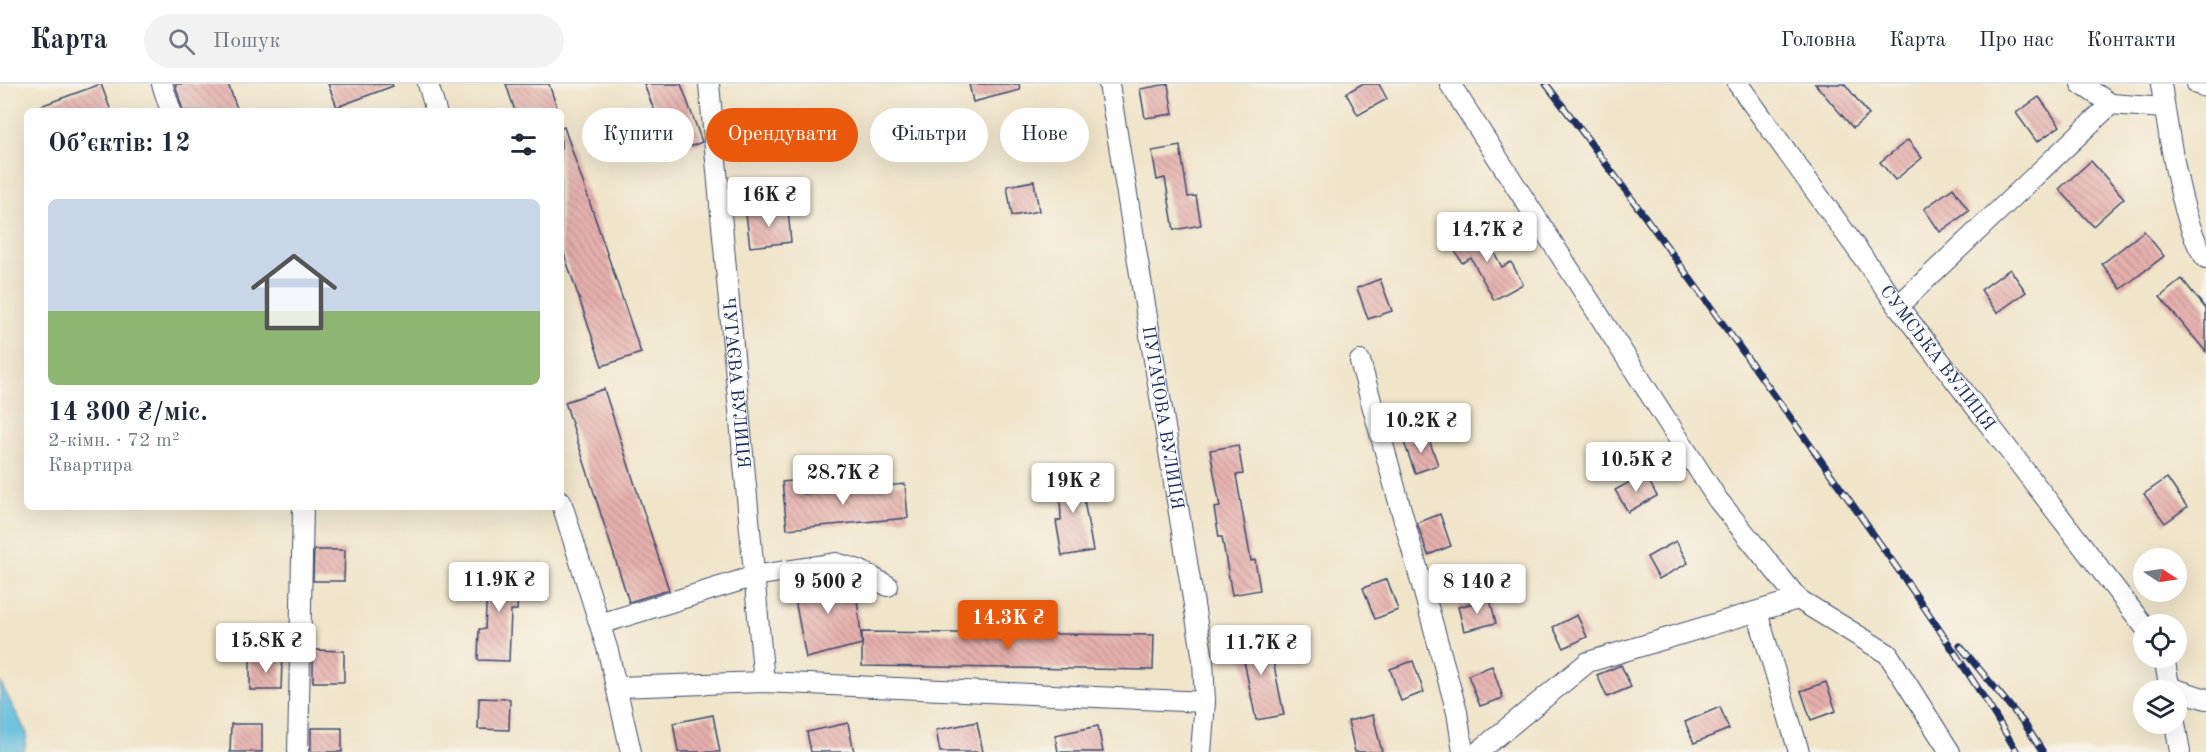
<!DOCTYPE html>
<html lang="uk">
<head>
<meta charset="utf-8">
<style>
  body { margin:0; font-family:"Old Standard TT",serif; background:#f2f2f3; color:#1f2937; height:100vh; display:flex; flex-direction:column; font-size:22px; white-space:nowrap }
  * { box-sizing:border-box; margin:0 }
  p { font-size:20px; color:#747a83 }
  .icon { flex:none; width:33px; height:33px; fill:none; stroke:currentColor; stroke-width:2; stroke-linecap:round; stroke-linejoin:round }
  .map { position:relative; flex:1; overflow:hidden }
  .panel { position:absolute; left:24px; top:24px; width:540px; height:402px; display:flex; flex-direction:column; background:#fff; border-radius:9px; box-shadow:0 6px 24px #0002 }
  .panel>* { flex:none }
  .top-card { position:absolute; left:582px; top:24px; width:570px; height:54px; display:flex; gap:12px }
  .needle { width:39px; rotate:102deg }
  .tools { position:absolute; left:2133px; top:464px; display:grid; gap:12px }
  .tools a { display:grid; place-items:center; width:54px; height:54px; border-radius:50%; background:#fff; box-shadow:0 6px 24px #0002; font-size:30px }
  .price { position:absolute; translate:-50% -51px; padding:0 14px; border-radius:6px; background:#fff; color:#222; font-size:20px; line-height:39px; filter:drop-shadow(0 2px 3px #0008) }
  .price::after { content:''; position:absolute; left:50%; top:36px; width:18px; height:14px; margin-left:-9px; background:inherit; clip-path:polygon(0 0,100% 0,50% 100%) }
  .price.active { background:#ea580c; color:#fff }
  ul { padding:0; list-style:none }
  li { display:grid; align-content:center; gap:12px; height:318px; padding:0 24px }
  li+li { border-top:2px solid #e0e1e3 }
  li span { display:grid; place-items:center; height:186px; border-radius:9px; color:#555 }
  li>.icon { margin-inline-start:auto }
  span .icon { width:108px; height:108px; fill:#fffc; stroke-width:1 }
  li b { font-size:26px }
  h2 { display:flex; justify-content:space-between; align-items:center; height:72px; padding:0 24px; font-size:26px }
  .chip { padding:0 21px; border-radius:27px; background:#fff; box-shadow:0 6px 24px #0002; font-size:21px; line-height:54px }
  .chip.active { background:#ea580c; color:#fff }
  header { display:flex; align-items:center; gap:36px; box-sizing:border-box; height:84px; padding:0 30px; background:#fff; border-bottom:2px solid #e0e1e3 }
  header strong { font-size:28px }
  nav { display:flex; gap:33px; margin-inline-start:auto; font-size:21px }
  .search { width:420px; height:54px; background:#f2f2f3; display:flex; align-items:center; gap:15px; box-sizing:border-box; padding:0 21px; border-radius:33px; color:#747a83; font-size:22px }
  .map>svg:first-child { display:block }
  .water { fill:#5fbcdd; stroke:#3d769e; stroke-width:1.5 }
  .building { fill:url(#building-back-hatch) }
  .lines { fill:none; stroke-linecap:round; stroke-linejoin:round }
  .minor-casing { stroke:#3b4a6e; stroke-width:22 }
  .minor { stroke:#fff; stroke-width:20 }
  .rail-casing { stroke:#1b2f5e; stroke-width:7 }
  .rail { stroke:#f7f3e8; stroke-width:4.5; stroke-dasharray:14; stroke-linecap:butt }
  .labels { text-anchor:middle; stroke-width:4.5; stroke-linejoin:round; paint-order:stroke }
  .street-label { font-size:18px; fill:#1b2f5e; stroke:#f7f3e8 }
</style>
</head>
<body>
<header>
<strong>Карта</strong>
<div class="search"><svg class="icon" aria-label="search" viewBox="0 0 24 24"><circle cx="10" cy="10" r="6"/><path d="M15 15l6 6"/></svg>Пошук</div>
<nav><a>Головна</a><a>Карта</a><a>Про нас</a><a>Контакти</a></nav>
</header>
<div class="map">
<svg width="2206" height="668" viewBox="0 0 2206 668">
  <defs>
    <pattern id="building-back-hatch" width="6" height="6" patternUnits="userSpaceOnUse" patternTransform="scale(1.5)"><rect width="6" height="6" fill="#e7b0ad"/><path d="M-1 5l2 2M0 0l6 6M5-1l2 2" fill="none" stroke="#ba9090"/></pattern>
  </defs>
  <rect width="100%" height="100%" fill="#f7f3e8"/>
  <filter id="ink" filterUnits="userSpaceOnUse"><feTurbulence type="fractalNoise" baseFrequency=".0167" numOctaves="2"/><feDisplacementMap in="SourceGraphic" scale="12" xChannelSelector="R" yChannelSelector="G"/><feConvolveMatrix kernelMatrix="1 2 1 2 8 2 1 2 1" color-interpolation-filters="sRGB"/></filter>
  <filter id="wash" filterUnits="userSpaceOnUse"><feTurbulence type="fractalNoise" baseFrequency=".008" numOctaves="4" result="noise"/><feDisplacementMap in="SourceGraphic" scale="24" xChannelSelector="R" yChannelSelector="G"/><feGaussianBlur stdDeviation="1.35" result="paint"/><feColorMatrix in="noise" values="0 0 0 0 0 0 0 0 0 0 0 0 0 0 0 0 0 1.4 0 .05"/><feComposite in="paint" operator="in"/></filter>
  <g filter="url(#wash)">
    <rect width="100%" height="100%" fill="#f0e4c9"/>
    <path class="water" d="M0,598L27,650L24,668H0Z"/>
    <g id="blocks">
      <g class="building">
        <path d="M101,0L111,27H32V25Z"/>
        <path d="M175,0H228L238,27H183Z"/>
        <path d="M328,0H392L393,2L337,23Z"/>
        <path d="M506,0H549L558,27H515Z"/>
        <path d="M644,0H681L702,58L671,70Z"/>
        <path d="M969,0H1019L1020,6L973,18Z"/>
        <path d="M1168,0L1173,30L1145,34L1140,5Z"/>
        <path d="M1362,0H1379L1387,15L1358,31L1346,9Z"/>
        <path d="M1815,0H1845L1869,31L1853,44Z"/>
        <path d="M2039,13L2060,42L2037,58L2016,29Z"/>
        <path d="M779,37L782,69L741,74L737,41Z"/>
        <path d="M564,43L641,269L602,282L561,161V44Z"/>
        <path d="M1908,56L1922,74L1895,96L1880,78Z"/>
        <path d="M1180,62L1188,113L1196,112L1201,141L1174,146L1165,94L1157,96L1152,67Z"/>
        <path d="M2091,77L2124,114L2093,142L2059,105Z"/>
        <path d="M1034,97L1039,127L1012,132L1007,102Z"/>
        <path d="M1953,104L1969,127L1940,148L1924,125Z"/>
        <path d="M788,126L791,158L750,163L746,130Z"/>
        <path d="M1479,141L1502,183L1511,178L1523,200L1494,216L1471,174L1462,179L1450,158Z"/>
        <path d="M2144,147L2164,172L2121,205L2102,180Z"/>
        <path d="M2010,185L2026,208L1997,229L1981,206Z"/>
        <path d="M1380,195L1392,227L1368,235L1357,204Z"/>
        <path d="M2182,195L2206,225V268L2160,213Z"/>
        <path d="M604,305L669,506L629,518L565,318Z"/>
        <path d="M1427,350L1438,381L1415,389L1404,358Z"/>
        <path d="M1238,361L1243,390L1236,391L1251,477L1255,476L1260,506L1232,511L1222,453H1219L1214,424L1220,423L1210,366Z"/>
        <path d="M1083,383L1085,422L1093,467L1062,472L1056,437L1061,436L1059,385Z"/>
        <path d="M1645,390L1657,412L1628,428L1615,406Z"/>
        <path d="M2167,394L2187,423L2165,439L2144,410Z"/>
        <path d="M802,396L803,410L905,400L908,434L787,445L782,398Z"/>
        <path d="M1440,430L1451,462L1428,471L1417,439Z"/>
        <path d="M1676,457L1688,479L1659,495L1647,473Z"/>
        <path d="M314,466H345L344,497H313Z"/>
        <path d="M488,481L519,482L517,526H511L509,577L478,576L479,545H485Z"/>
        <path d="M839,493L855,497L862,560L806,574L792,500Z"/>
        <path d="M1387,495L1398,526L1375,535L1363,504Z"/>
        <path d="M1490,515L1496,539L1464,547L1458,523Z"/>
        <path d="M1577,531L1587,553L1564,564L1553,543Z"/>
        <path d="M1267,547L1284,631L1256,636L1239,552Z"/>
        <path d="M862,548L1154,551L1153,586L862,582Z"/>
        <path d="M313,566L344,567V598H313Z"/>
        <path d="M250,575H282L281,606H250Z"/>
        <path d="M1413,577L1424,608L1401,617L1390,585Z"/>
        <path d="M1621,581L1631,603L1607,613L1597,591Z"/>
        <path d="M1492,582L1503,614L1480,622L1468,591Z"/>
        <path d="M1826,598L1836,627L1811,636L1801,607Z"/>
        <path d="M479,614L510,615L509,646L478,645Z"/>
        <path d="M1720,623L1729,645L1694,659L1685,638Z"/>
        <path d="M713,631L720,668H678L673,639Z"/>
        <path d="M1373,631L1382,668H1355L1348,637Z"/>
        <path d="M977,638L983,668H940L936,646Z"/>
        <path d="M848,639L854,668H811L807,648Z"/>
        <path d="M231,640H262V668H230Z"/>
        <path d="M1098,642L1103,668H1058L1055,651Z"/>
        <rect x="311" y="644" width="31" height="24"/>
      </g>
    </g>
  </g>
  <g filter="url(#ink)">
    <use href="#blocks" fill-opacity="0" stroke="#3b4a6e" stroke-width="1.5"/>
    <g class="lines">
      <g class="minor-casing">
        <g id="minor">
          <path d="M162,0L171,27"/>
          <path d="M428,0L436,27"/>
          <path id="s1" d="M709,0L764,598"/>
          <path id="s2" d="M1109,0L1203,576L1205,618L1201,668"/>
          <path d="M1450,0L1718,416L1798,515L1888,570L1950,668"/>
          <path id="s3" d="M1738,0L1898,222L2144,542"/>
          <path d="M2081,0L2111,20L2164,24"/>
          <path d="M2161,0C2167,39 2182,146 2206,174"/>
          <path d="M2197,0L2206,3"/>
          <path d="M1898,222L2111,20"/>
          <path d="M1360,277L1457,628L1463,668"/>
          <path d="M561,417L608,567L631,668"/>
          <path d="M1757,528L1799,668"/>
          <path d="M600,540L755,492L836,479L859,486L888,502"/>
          <path d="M2164,573L2170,606"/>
          <path d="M617,603L764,598L1205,618"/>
          <path d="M2169,603L2206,615"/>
          <path d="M2175,639L2180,668"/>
          <path d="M298,668L303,423"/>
          <path d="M1478,668L1588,578L1798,515"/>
        </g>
      </g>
      <use href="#minor" class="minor"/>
      <g class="rail-casing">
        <g id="rail">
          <path d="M1546,0C1631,111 1711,224 1793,337C1870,446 1949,553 2017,668"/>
          <path d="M1960,562L2024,639L2043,668"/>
        </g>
      </g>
      <use href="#rail" class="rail"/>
    </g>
  </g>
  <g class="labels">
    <g class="street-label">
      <text dy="6" stroke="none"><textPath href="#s3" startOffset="339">СУМСЬКА ВУЛИЦЯ</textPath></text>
      <text dy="6" stroke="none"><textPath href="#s1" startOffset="300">ЧУГАЄВА ВУЛИЦЯ</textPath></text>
      <text dy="6" stroke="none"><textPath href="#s2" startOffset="338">ПУГАЧОВА ВУЛИЦЯ</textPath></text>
    </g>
  </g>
</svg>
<div class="tools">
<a><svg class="needle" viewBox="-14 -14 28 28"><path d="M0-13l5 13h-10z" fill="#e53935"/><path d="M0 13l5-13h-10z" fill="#747a83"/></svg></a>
<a><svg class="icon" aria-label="locate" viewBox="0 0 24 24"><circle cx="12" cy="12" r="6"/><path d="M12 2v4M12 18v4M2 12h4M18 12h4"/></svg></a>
<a><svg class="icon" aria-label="layers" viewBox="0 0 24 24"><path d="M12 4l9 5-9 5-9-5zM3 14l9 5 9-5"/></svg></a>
</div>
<b class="price" style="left:769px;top:144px">16K ₴</b>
<b class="price" style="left:1487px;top:179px">14.7K ₴</b>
<b class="price" style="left:1421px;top:370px">10.2K ₴</b>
<b class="price" style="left:1636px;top:409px">10.5K ₴</b>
<b class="price" style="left:843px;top:422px">28.7K ₴</b>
<b class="price" style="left:1073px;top:430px">19K ₴</b>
<b class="price" style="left:499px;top:529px">11.9K ₴</b>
<b class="price" style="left:828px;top:531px">9 500 ₴</b>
<b class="price" style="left:1477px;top:531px">8 140 ₴</b>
<b class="price active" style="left:1008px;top:567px">14.3K ₴</b>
<b class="price" style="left:266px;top:590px">15.8K ₴</b>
<b class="price" style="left:1261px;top:592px">11.7K ₴</b>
<div class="top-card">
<a class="chip">Купити</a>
<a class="chip active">Орендувати</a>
<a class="chip">Фільтри</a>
<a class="chip">Нове</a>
</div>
<section class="panel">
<h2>Об’єктів: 12<svg class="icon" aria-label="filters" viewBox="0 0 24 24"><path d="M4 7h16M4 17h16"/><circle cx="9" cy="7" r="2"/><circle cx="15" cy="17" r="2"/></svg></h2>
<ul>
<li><span style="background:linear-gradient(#c9d6e8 60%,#8fb573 0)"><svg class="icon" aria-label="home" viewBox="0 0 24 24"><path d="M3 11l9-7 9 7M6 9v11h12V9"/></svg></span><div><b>14 300 ₴/міс.</b><p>2-кімн. · 72 m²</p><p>Квартира</p></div></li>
</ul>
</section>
</div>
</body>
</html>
